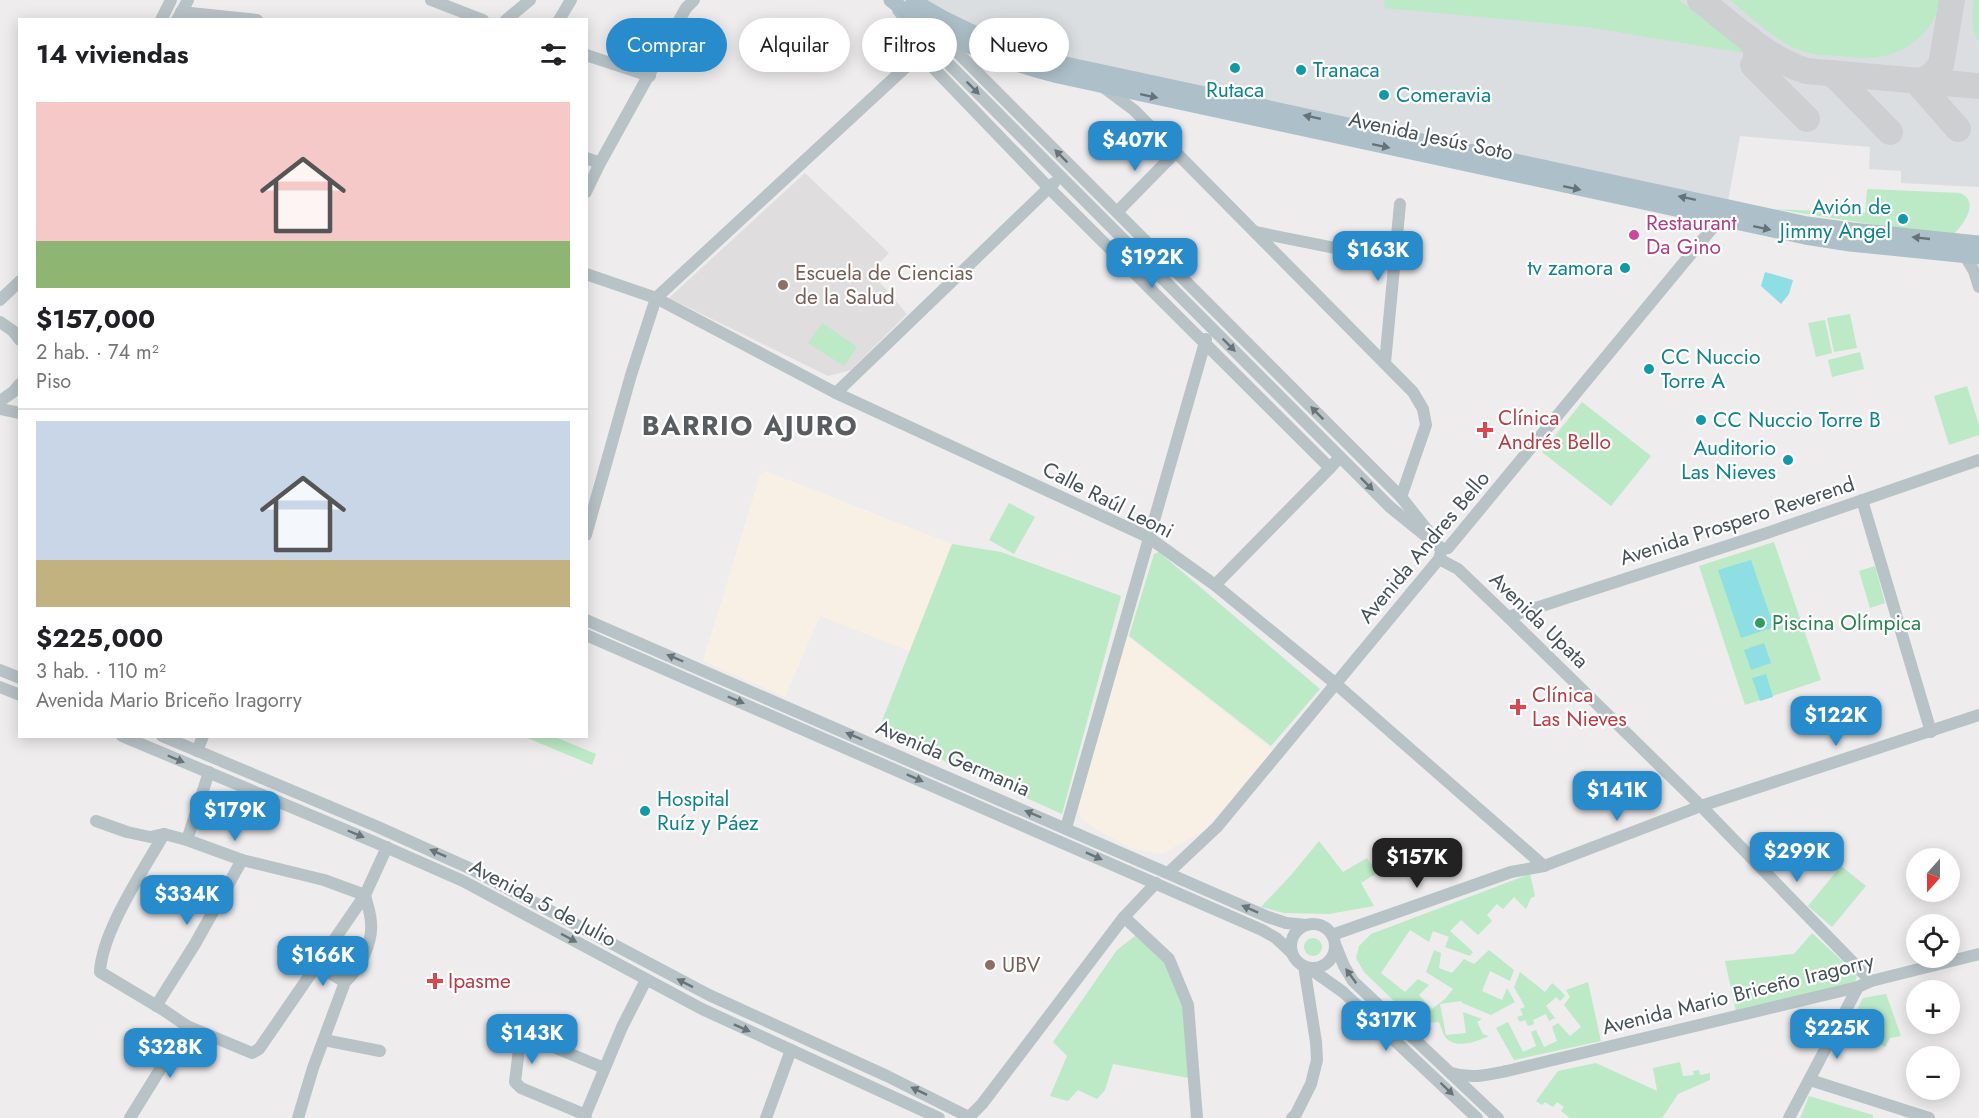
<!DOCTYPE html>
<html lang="es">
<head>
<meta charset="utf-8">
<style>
  body { margin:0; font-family:Jost,sans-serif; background:#f2f2f2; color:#202124; height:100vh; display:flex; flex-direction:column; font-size:22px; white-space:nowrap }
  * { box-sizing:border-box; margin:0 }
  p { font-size:20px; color:#757577 }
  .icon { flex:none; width:33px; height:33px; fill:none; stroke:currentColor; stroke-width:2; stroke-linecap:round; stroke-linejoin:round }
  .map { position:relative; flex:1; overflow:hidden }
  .drawer { position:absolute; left:18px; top:18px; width:570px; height:720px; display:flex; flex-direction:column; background:#fff; border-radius:0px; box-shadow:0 3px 15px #0003 }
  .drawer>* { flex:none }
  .banner { position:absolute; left:606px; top:18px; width:570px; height:54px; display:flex; gap:12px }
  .needle { width:39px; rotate:201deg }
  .controls { position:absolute; left:1906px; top:848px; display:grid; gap:12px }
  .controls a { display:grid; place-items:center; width:54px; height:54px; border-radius:50%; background:#fff; box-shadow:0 3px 15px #0003; font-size:30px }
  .price { position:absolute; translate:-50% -51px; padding:0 14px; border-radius:12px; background:#288bcc; color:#fff; font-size:20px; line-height:39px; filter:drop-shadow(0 2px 3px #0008) }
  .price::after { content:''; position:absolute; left:50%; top:36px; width:18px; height:14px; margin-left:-9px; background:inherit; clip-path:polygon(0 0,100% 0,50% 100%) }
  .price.selected { background:#222; color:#fff }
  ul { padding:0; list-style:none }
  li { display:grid; align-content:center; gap:12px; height:318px; padding:0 18px }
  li+li { border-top:2px solid #e0e0e0 }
  li span { display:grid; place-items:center; height:186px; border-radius:0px; color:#555 }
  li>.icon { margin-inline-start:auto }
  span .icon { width:108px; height:108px; fill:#fffc; stroke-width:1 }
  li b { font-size:26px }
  h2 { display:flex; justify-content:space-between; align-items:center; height:72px; padding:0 18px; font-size:26px }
  .pill { padding:0 21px; border-radius:27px; background:#fff; box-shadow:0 3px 15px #0003; font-size:21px; line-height:54px }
  .pill.selected { background:#288bcc; color:#fff }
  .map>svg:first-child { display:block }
  .commercial { fill:#f9f0e5 }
  .education { fill:#dfdddd }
  .airport { fill:#dbdee0 }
  .green { fill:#bce9c6 }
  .water { fill:#8ddfe3 }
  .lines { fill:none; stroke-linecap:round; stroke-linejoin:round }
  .taxiway { stroke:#cecfd1; stroke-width:26 }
  .minor { stroke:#b8c3c7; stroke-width:12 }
  .major { stroke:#adc0c9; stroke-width:15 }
  .oneway { fill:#687479 }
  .oneway2 { fill:#657379 }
  .culture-dot { fill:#0f9aa8; stroke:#fff; stroke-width:2 }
  .hotel-dot { fill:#d1479c; stroke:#fff; stroke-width:2 }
  .education-dot { fill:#8d6e63; stroke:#fff; stroke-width:2 }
  .health-dot { fill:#e0444e; stroke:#fff; stroke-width:2 }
  .leisure-dot { fill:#2e9e5b; stroke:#fff; stroke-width:2 }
  .labels { text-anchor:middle; stroke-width:4.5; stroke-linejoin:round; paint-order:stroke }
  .culture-label { font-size:21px; fill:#0d838f; stroke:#fff; text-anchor:start }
  .street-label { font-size:21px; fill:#465257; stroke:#fff }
  .hotel-label { font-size:21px; fill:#b23c85; stroke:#fff; text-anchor:start }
  .education-label { font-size:21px; fill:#785e54; stroke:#fff; text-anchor:start }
  .health-label { font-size:21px; fill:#be3a42; stroke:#fff; text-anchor:start }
  .leisure-label { font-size:21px; fill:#27864d; stroke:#fff; text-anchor:start }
  .district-label { font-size:27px; font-weight:bold; letter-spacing:1.5px; fill:#595d60; stroke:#fff }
</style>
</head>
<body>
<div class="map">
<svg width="1979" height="1118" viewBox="0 0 1979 1118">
  <rect width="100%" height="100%" fill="#eeecec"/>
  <g class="commercial">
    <path d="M765,471L952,544L911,652L820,616L785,697L703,661L760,475Z"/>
    <path d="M1126,635L1273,750L1205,830L1162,854L1131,848L1099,831L1080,818L1078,800Z"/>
  </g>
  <path class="education" d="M805,173L889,253L871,272L907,314L851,370L828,376L669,298Z"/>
  <path class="airport" d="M927,0H1979V187L1901,183V171L1869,169L1870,147L1740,136L1728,201L1072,59L1017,43L980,29Z"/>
  <g class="green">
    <path d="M1385,0H1679L1744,49L1742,53L1738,52L1587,27L1384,8Z"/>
    <path d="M1730,0H1940C1936,29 1909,52 1880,57C1867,59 1852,57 1839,56C1826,55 1814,55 1802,51C1775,41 1752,18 1730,0Z"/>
    <path d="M1974,0H1979V43C1971,29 1972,15 1974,0Z"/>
    <path d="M1869,189L1960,193C1979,201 1966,221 1954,234L1895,228L1775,209L1865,213L1867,190Z"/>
    <path d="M1850,314L1857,348L1834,352L1827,318Z"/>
    <path d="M1825,320L1832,353L1816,357L1808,323Z"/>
    <path d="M822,323L857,347L844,366L808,343Z"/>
    <path d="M1860,352L1864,369L1832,377L1828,360Z"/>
    <path d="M1967,386L1979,425V435L1949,445L1934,396Z"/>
    <path d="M1582,402L1651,456L1611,506L1542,452Z"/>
    <path d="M1009,503L1035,517L1014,554L989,540Z"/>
    <path d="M1774,542L1821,680L1745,705L1699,566Z"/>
    <path d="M952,544L1001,552L1121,596L1062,814L878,731Z"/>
    <path d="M1159,552L1320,689L1271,746L1129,636L1154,554Z"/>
    <path d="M1875,566L1885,603L1870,608L1859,571Z"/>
    <path d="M525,737H555L596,754L592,765Z"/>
    <path d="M1319,841L1343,872L1367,858L1377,873L1361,883L1374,906L1329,914L1284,913L1261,907L1292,874Z"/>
    <path d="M1841,866L1866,886L1832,927L1808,906Z"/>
    <path d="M1530,874L1535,896L1531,898L1526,909L1514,897L1503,909L1497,904L1487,915L1492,921L1478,935L1461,920L1450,931L1473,952L1470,956L1445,947L1449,937L1433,931L1429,942L1410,930L1381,973L1405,992L1418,979L1429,985L1419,995L1432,1009L1445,999L1453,989L1426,972L1434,950L1441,953L1439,968L1452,973L1464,959L1474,964L1489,950L1514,970L1510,981L1490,971L1482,991L1502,1000L1507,988L1515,1002L1491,1015L1462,1003L1461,1001L1440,1004L1446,1035L1466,1033L1463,1012L1482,1019L1477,1022L1483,1034L1489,1036C1478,1041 1458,1049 1447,1039C1443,1035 1441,1027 1439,1022L1418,1024L1364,972L1356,958L1359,946L1371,934Z"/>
    <path d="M1812,933L1857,975L1854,986L1737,1016L1725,961L1794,954Z"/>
    <path d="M1135,936L1171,965L1188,1005L1194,1079L1113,1064L1105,1090L1097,1099L1078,1090L1068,1101L1050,1096L1067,1056L1053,1042L1117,950Z"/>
    <circle cx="1313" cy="947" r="9"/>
    <path d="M1520,972L1545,992L1552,983L1561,991L1565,996L1560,1001L1556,997L1546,1006L1555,1018L1549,1021L1546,1014L1533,1020L1534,1024L1528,1026L1525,1020L1520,1022L1517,1017L1523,1015L1520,1009L1525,1007L1514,987Z"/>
    <path d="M1588,982L1601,1041L1514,1060L1496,1028L1508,1022L1523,1052L1536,1046L1531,1032L1536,1030L1544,1047L1557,1041L1552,1027L1558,1023L1570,1036L1581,1027L1564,1005L1570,997L1566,990Z"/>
    <path d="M1886,994L1901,1036L1890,1038L1885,1047L1848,1027L1863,998Z"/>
    <path d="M1680,1062L1683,1076L1694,1075L1693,1071L1699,1070L1700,1075L1710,1073V1080L1678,1094L1662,1118H1570L1561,1111L1564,1107L1557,1102L1553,1107L1545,1102L1542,1105L1536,1101L1558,1071L1596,1063L1657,1091L1653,1068Z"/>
    <path d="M1809,1096L1873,1115V1118H1800Z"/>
  </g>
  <g class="water">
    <path d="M1765,272L1793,280L1789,294L1781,304L1761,286Z"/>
    <path d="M1751,560L1774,627L1741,638L1718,570Z"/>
    <path d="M1764,643L1771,663L1751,670L1744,650Z"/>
    <path d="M1766,674L1773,697L1760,701L1752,678Z"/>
  </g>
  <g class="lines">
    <g class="taxiway">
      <path d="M1700,0C1733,25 1766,58 1806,71L1979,86"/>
      <path d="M1749,38C1755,46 1760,55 1753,65L1807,119"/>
      <path d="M1832,73L1890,132"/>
      <path d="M1916,81L1958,129"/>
      <path d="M1920,82L1931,76L1941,65L1952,0"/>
    </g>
    <g class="minor">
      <path d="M431,0L483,20"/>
      <path d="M898,10L915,30L1390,507L1442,549"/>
      <path d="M181,12L257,20"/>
      <path d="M161,20L171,0"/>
      <path d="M177,20L188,0"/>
      <path d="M506,20L530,0"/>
      <path d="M559,20L571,0"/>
      <path d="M942,37L1401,497L1428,531"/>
      <path d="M586,55L650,76"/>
      <path d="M1103,87L1134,110L1413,392L1423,409L1426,425L1401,497"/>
      <path d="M586,158L600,163"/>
      <path d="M586,192L600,163L686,8L694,0"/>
      <path d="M1117,212L1175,153"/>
      <path d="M1255,232L1395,260"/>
      <path d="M1967,249L1965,256L1974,271L1979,287"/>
      <path d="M586,274L656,298L836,393L1148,537L1215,585L1336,684L1544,866"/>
      <path d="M0,300L20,281"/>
      <path d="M0,322L13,331L20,340"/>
      <path d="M1385,363L1400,204"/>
      <path d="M836,393L1054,183"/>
      <path d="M0,401L13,392L20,384"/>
      <path d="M0,409L20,413"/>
      <path d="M1862,500L1931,732"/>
      <path d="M586,535L631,375L656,298L920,54L1048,187L1330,468L1340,457"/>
      <path d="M1439,559L1458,569L1508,617L1701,806L1871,981"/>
      <path d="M1215,585L1330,468"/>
      <path d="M1508,617L1767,533L1979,460"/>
      <path d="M586,620L1268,917L1286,923L1306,925"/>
      <path d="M586,635L1262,930L1276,938L1292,953"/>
      <path d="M0,670L20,678"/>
      <path d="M0,687L20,695"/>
      <path d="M122,736L372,841L463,881L702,1009L939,1118"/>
      <path d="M162,736L378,827L469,868L709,995L887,1076L971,1118"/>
      <path d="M197,751L203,736"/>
      <path d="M96,821L127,832L150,837L164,834L187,840L242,860L324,880L365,895C367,904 371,914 371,923C373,943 359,970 345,982L313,1068L298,1118"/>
      <path d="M1066,828L1206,339"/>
      <path d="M164,834C143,871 102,931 100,972L162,1009L187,1026L252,1053L259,1049L365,895L387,847"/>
      <path d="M187,840L209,772"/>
      <path d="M1168,873L1217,827L1439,559L1442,549L1448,548L1724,214"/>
      <path d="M1124,917L1169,959L1188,1005L1197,1118"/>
      <circle cx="1313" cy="946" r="22"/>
      <path d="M1332,935L1511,872L1544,866L1701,806L1979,715"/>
      <path d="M1335,944L1344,966L1353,981L1498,1118"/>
      <path d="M317,965L345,982"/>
      <path d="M1309,968L1343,992L1477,1118"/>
      <path d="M156,1006L195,944L242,860"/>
      <path d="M324,1040L380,1051"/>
      <path d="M1451,1073C1471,1079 1487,1075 1507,1071L1858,987L1871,981L1979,954"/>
      <path d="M1810,1080L1929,1118"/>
      <path d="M586,1115L521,1088L515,1082L519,1049L532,1038L604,1068"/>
      <path d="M130,1118L187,1026"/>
      <path d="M584,1118L622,1027L646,980"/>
      <path d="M766,1118L791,1050"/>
      <path d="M968,1118L982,1104L1124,917L1156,883"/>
      <path d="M1292,1118L1296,1114L1311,1084L1317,1060L1316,1042L1304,966"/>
      <path d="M1789,1118L1858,987"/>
    </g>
    <g class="major">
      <path d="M891,0C938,38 999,61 1058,76L1805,237L1850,244L1979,257"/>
      <path d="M913,0C958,29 1009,49 1061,63L1807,224L1852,230L1979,243"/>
    </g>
  </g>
  <defs><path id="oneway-solid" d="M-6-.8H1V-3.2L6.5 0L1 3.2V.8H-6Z" transform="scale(1.5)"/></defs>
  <g class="oneway">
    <use href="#oneway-solid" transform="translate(973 88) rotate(45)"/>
    <use href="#oneway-solid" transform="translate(1061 156) rotate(-135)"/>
    <use href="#oneway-solid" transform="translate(1229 345) rotate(45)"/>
    <use href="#oneway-solid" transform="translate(1317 413) rotate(-135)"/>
    <use href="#oneway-solid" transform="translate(1367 484) rotate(45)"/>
    <use href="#oneway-solid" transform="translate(675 658) rotate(-157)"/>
    <use href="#oneway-solid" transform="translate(736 700) rotate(23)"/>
    <use href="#oneway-solid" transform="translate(854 736) rotate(-157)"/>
    <use href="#oneway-solid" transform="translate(176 759) rotate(23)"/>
    <use href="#oneway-solid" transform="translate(915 778) rotate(24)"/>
    <use href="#oneway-solid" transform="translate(1033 814) rotate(-157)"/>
    <use href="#oneway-solid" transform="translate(356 834) rotate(23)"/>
    <use href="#oneway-solid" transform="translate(438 853) rotate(-156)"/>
    <use href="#oneway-solid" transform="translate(1094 856) rotate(24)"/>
    <use href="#oneway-solid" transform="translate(1250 909) rotate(-156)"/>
    <use href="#oneway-solid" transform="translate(569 938) rotate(28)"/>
    <use href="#oneway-solid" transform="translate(1351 976) rotate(-126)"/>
    <use href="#oneway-solid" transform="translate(685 983) rotate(-153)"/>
    <use href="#oneway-solid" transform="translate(742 1028) rotate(24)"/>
    <use href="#oneway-solid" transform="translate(1447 1089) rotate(44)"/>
    <use href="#oneway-solid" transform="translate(919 1091) rotate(-154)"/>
  </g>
  <g class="oneway2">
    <use href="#oneway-solid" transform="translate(1149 96) rotate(12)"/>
    <use href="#oneway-solid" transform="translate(1312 117) rotate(-168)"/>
    <use href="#oneway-solid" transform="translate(1381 146) rotate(12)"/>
    <use href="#oneway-solid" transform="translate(1572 188) rotate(12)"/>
    <use href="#oneway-solid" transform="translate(1687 198) rotate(-168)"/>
    <use href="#oneway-solid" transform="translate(1762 228) rotate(12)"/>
    <use href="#oneway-solid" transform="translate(1921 238) rotate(-174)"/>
  </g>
  <g class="culture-dot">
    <circle cx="1235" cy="68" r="6"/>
    <circle cx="1301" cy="70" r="6"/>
    <circle cx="1384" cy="95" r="6"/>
    <circle cx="1903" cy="219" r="6"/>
    <circle cx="1625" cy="268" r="6"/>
    <circle cx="1649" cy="369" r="6"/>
    <circle cx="1701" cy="420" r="6"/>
    <circle cx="1788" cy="460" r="6"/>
    <circle cx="645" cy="811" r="6"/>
  </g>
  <circle class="hotel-dot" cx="1634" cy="235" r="6"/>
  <g class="education-dot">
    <circle cx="783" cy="285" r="6"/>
    <circle cx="990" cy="965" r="6"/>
  </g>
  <g class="health-dot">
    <path d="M1482 421h6v6h6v6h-6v6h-6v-6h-6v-6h6z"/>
    <path d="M1515 698h6v6h6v6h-6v6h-6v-6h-6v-6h6z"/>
    <path d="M432 972h6v6h6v6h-6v6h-6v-6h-6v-6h6z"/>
  </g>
  <circle class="leisure-dot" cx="1760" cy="623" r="6"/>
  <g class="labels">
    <g class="culture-label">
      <text x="1313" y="77">Tranaca</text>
      <text x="1235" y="97" text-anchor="middle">Rutaca</text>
      <text x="1396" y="102">Comeravia</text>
      <text x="1891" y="214" text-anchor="end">Avión de<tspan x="1891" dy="24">Jimmy Angel</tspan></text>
      <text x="1613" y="275" text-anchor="end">tv zamora</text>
      <text x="1661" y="364">CC Nuccio<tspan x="1661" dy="24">Torre A</tspan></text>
      <text x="1713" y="427">CC Nuccio Torre B</text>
      <text x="1776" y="455" text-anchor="end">Auditorio<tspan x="1776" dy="24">Las Nieves</tspan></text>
      <text x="657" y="806">Hospital<tspan x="657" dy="24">Ruíz y Páez</tspan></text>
    </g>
    <g class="street-label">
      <text transform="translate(1431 136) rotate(12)" y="7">Avenida Jesús Soto</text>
      <text transform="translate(1108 500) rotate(27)" y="7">Calle Raúl Leoni</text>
      <text transform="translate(1737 521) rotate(-18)" y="7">Avenida Prospero Reverend</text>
      <text transform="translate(1424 547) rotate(-50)" y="7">Avenida Andres Bello</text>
      <text transform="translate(1539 620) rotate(44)" y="7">Avenida Upata</text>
      <text transform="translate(953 758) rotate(23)" y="7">Avenida Germania</text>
      <text transform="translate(543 903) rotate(28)" y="7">Avenida 5 de Julio</text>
      <text transform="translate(1738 994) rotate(-14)" y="7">Avenida Mario Briceño Iragorry</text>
    </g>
    <g class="hotel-label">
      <text x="1646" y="230">Restaurant<tspan x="1646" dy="24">Da Gino</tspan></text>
    </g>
    <g class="education-label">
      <text x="795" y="280">Escuela de Ciencias<tspan x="795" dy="24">de la Salud</tspan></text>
      <text x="1002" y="972">UBV</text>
    </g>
    <g class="health-label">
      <text x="1498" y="425">Clínica<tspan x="1498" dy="24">Andrés Bello</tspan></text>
      <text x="1532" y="702">Clínica<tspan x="1532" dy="24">Las Nieves</tspan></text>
      <text x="448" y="988">Ipasme</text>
    </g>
    <g class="leisure-label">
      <text x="1772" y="630">Piscina Olímpica</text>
    </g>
    <g class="district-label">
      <text x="750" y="435">BARRIO AJURO</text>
    </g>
  </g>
</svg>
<div class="controls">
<a><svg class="needle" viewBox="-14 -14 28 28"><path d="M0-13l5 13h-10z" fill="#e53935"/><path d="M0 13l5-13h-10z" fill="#757577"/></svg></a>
<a><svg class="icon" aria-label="locate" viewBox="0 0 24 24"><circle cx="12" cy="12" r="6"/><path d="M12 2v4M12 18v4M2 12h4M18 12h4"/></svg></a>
<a>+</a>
<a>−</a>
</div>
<b class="price" style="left:1135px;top:172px">$407K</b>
<b class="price" style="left:1378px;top:282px">$163K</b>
<b class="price" style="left:1152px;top:289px">$192K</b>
<b class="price" style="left:1836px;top:747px">$122K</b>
<b class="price" style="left:1617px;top:822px">$141K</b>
<b class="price" style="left:235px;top:842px">$179K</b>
<b class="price" style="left:1797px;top:883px">$299K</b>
<b class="price selected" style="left:1417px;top:889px">$157K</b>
<b class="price" style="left:187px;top:926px">$334K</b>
<b class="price" style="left:323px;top:987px">$166K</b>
<b class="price" style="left:1386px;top:1052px">$317K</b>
<b class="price" style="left:1837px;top:1060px">$225K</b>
<b class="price" style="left:532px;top:1065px">$143K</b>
<b class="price" style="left:170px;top:1079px">$328K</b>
<div class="banner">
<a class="pill selected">Comprar</a>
<a class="pill">Alquilar</a>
<a class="pill">Filtros</a>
<a class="pill">Nuevo</a>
</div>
<section class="drawer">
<h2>14 viviendas<svg class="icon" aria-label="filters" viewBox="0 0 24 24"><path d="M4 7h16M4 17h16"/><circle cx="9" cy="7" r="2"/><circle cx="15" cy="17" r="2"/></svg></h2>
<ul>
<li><span style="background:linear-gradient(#f6c9c9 75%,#8fb573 0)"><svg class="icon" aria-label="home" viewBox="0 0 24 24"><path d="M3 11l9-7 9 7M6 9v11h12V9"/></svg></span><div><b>$157,000</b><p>2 hab. · 74 m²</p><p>Piso</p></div></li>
<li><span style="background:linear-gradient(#c9d6e8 75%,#c2b280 0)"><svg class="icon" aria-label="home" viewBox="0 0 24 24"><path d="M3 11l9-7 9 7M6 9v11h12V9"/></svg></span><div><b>$225,000</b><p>3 hab. · 110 m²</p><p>Avenida Mario Briceño Iragorry</p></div></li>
</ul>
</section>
</div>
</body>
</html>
